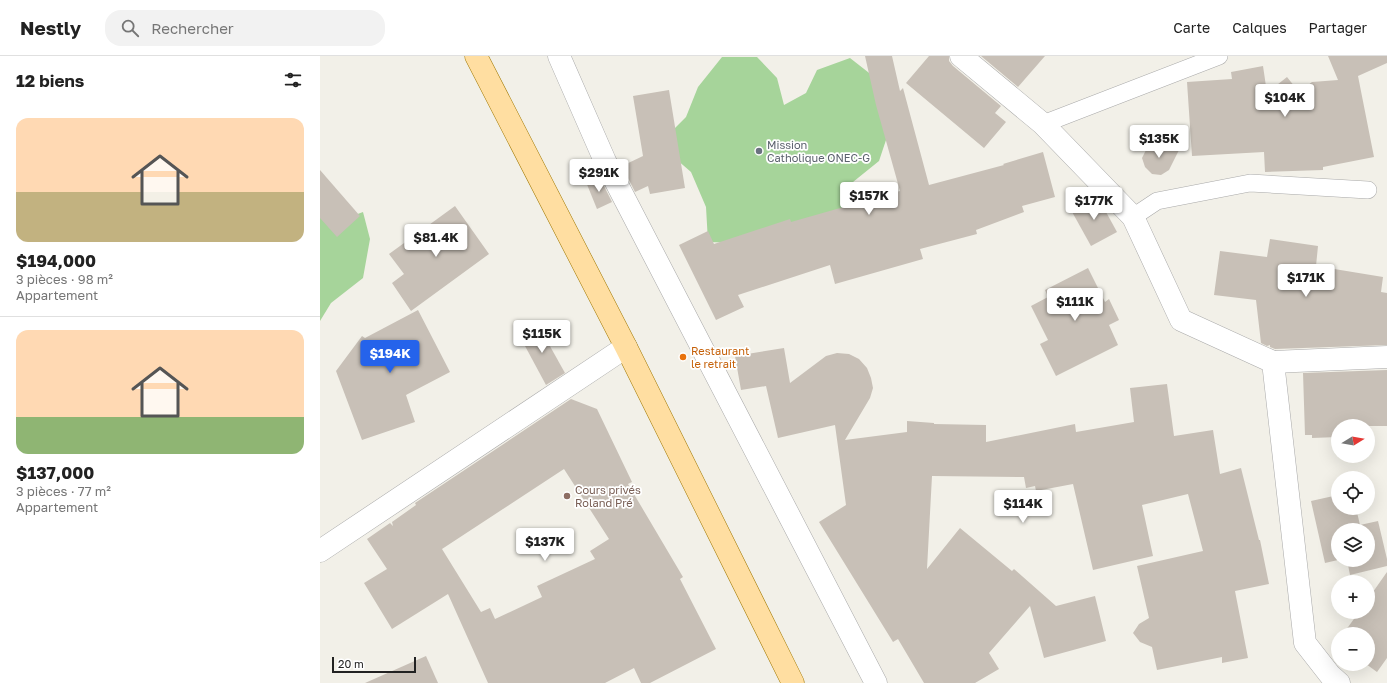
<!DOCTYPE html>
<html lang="fr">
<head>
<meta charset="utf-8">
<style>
  body { margin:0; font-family:"Golos Text",sans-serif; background:#f2f2f2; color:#222; height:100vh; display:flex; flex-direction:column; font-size:15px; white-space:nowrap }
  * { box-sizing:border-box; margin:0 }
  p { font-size:13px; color:#767676 }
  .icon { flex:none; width:22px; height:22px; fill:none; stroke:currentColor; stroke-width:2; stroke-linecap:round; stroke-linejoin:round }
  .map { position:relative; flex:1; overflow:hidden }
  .side { display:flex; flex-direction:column; background:#fff; width:320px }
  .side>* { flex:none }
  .needle { width:26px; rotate:79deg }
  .fabs { position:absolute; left:1011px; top:363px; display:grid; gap:8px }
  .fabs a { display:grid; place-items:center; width:44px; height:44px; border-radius:50%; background:#fff; box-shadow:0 4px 16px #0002; font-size:20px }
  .scale { position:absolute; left:12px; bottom:10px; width:84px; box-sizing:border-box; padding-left:4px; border:2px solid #222; border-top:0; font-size:11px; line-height:14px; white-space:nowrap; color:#222; -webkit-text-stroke:3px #fff; paint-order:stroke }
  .price { position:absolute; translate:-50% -34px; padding:0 9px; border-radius:4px; background:#fff; color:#222; font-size:13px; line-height:26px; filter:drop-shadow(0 1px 2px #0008) }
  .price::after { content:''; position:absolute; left:50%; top:24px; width:12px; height:9px; margin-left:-6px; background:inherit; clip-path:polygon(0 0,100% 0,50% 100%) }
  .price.current { background:#2563eb; color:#fff }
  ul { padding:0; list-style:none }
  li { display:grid; align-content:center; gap:8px; height:212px; padding:0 16px }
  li+li { border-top:1px solid #e0e0e0 }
  li span { display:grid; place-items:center; height:124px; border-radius:12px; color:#555 }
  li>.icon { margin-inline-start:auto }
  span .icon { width:72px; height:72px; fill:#fffc; stroke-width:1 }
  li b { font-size:17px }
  h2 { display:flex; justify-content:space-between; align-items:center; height:48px; padding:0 16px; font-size:17px }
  header { display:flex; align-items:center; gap:24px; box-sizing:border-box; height:56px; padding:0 20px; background:#fff; border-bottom:1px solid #e0e0e0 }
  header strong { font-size:19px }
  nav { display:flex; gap:22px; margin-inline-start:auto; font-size:14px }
  .search { width:280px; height:36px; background:#f2f2f2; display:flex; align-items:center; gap:10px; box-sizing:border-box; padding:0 14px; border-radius:16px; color:#767676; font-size:15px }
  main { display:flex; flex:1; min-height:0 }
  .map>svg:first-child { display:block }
  .forest { fill:#a6d49a }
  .building { fill:#c8c0b7; fill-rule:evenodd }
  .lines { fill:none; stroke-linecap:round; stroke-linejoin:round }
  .lane-casing { stroke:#a9a9a9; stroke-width:18 }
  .street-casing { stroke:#a9a9a9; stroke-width:23 }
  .primary-casing { stroke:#a07800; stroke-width:23 }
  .lane { stroke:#fff; stroke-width:17 }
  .street { stroke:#fff; stroke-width:22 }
  .primary { stroke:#ffdea1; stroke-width:22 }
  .worship-dot { fill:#6b7280; stroke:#fff; stroke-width:1.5 }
  .food-dot { fill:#e8710a; stroke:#fff; stroke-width:1.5 }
  .education-dot { fill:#8d6e63; stroke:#fff; stroke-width:1.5 }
  .labels { text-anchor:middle; stroke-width:3.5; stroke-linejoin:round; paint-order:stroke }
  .worship-label { font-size:11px; fill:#5b616d; stroke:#fff; text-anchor:start }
  .food-label { font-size:11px; fill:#c56008; stroke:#fff; text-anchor:start }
  .education-label { font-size:11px; fill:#785e54; stroke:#fff; text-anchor:start }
</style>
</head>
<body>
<header>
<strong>Nestly</strong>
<div class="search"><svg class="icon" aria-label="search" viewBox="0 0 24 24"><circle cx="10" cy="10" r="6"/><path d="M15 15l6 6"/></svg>Rechercher</div>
<nav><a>Carte</a><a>Calques</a><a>Partager</a></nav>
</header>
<main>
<section class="side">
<h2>12 biens<svg class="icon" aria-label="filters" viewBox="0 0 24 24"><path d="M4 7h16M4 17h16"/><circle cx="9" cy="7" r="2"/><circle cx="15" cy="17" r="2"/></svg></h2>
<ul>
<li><span style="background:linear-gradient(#ffd9b3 60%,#c2b280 0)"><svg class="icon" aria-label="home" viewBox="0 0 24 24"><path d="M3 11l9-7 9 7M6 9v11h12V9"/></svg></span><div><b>$194,000</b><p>3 pièces · 98 m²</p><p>Appartement</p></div></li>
<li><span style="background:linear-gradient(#ffd9b3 70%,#8fb573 0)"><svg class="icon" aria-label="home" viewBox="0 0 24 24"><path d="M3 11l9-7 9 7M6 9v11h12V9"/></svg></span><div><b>$137,000</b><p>3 pièces · 77 m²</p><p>Appartement</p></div></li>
</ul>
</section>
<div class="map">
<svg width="1067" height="627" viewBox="0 0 1067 627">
  <rect width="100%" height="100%" fill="#f2f0e8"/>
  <g class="forest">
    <path d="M402,1H437L457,22L464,49L486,37L497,14L530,2L553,20L571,69L559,105L533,126L538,159L419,187L388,186L386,151L371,116L356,103L351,76L366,61L378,31Z"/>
    <path d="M0,147L19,165L43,156L50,183L43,222L11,247L0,265Z"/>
  </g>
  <g class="building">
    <path d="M545,0H572L580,35L583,32L609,129L684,109L683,108L723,96L735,141L702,150L704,156L656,174L657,178L600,193L603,203L515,228L510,209L418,239L424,251L396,264L359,189L388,175L394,188L470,163L471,166L580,135L556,49Z"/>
    <path d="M609,0H629V5L633,10L681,50L675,57L686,66L664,92L586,27Z"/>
    <path d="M661,0H725L698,31Z"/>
    <path d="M1008,0H1067V7L1038,20L1054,101L1003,111V114L945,116L944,96L872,100L867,26L912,23L911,16L943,10L947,37L967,21L979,36L992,26L1018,24Z"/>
    <path d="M349,34L365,132L330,138L328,130L315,136L302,110L323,100L313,40Z"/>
    <path d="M835,88H841L859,94L849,114L841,119L832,118L825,111L822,102L826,94L830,90Z"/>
    <path d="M0,114L40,160L17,181L0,162Z"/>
    <path d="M279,120L292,146L277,153L266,126Z"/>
    <path d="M775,140L780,145L797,176L771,190L751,154Z"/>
    <path d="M135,150L169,198L91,255L72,227L84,218L69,198Z"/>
    <path d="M950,183L998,190L996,210L1063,221L1061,236L1067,237V289L955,293L950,291V289L947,290L941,287L936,244L894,239L900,195L947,201Z"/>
    <path d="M768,212L785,246L789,243L799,264L789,269L798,289L736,320L720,288L728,284L711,250L728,241L725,234Z"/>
    <path d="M98,254L130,316L86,339L95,366L42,384L16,315L42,280L45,282Z"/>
    <path d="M217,267L245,317L226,329L198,277Z"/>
    <path d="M464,292L470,327L506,300L517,297L529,298L539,303L547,312L551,322L553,332L550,342L525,384L587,376V365L614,367V368L666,369V386L755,368L756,376L814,366L810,332L847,328L854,380L893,374L900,418L921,412L939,484H940L949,528L915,535L928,602L902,607V601L837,614L832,591L820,586L813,577L819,568L829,562L817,510L883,495L868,438L822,449L833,500L773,514L753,428L716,435L715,430L706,432L704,421L612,420L607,513L640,472L692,515L694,513L736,550L775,540L786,585L724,602L710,550L669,597L679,613L655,627H604L578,583L573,586L499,466L526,449L515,369L458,382L446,330L421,334L415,300Z"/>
    <path d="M1067,314V370H1018V381L992,382V379H985L983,317Z"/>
    <path d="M251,343L277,353L312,426L308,428L363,521L360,523L396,593L330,627H321L314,612L285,627H168L128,538L72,573L44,527L67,513L47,483L70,467L73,470L72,466L96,449L95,447ZM244,413L289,483L270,495L275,503L217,530L222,541L175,563L170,552L161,556L122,493Z"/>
    <path d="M1018,439V452H1036L1040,469L1058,465L1067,503V510L1030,519L1027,504H1048V474H1018V504L1005,507L991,445Z"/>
    <path d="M1067,516V602L1057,616L1046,608H1048V578H1023L1039,556H1048V543Z"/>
    <path d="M106,600L118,627H45Z"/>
  </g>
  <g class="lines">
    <g class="lane-casing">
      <g id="lane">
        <path d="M723,68L899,0"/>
        <path d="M813,161L837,145L930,127L1048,134"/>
      </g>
    </g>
    <g class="street-casing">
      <g id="street">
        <path d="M239,0L285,105L556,627"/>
        <path d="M641,0L723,68L813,161L861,264L953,306L985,587L1010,619L1019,627"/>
        <path d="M953,306L1067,301"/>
        <path d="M0,495L306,291"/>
      </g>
    </g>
    <g class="primary-casing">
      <path id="primary" d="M156,0L306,291L473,627"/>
    </g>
    <use href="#lane" class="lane"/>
    <use href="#street" class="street"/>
    <use href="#primary" class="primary"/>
  </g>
  <circle class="worship-dot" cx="439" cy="95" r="4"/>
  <circle class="food-dot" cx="363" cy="301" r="4"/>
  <circle class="education-dot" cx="247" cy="440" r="4"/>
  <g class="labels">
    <g class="worship-label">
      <text x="447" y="93">Mission<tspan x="447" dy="13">Catholique ONEC-G</tspan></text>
    </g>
    <g class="food-label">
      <text x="371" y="299">Restaurant<tspan x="371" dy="13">le retrait</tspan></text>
    </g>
    <g class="education-label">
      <text x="255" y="438">Cours privés<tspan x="255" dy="13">Roland Pré</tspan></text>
    </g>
  </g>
</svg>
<div class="fabs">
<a><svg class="needle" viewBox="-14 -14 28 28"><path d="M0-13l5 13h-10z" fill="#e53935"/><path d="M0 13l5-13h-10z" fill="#767676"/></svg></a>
<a><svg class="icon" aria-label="locate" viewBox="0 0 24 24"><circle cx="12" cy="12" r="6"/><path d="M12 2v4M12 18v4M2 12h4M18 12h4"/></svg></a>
<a><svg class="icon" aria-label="layers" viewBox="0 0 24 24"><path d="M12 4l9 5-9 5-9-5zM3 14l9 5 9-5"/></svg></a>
<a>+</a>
<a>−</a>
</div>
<div class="scale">20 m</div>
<b class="price" style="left:965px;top:62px">$104K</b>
<b class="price" style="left:839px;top:103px">$135K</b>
<b class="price" style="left:279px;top:137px">$291K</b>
<b class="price" style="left:549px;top:160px">$157K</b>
<b class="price" style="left:774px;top:165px">$177K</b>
<b class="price" style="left:116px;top:202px">$81.4K</b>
<b class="price" style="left:986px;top:242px">$171K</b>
<b class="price" style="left:755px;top:266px">$111K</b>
<b class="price" style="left:222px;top:298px">$115K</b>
<b class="price current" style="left:70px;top:318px">$194K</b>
<b class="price" style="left:703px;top:468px">$114K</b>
<b class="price" style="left:225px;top:506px">$137K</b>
</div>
</main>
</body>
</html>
